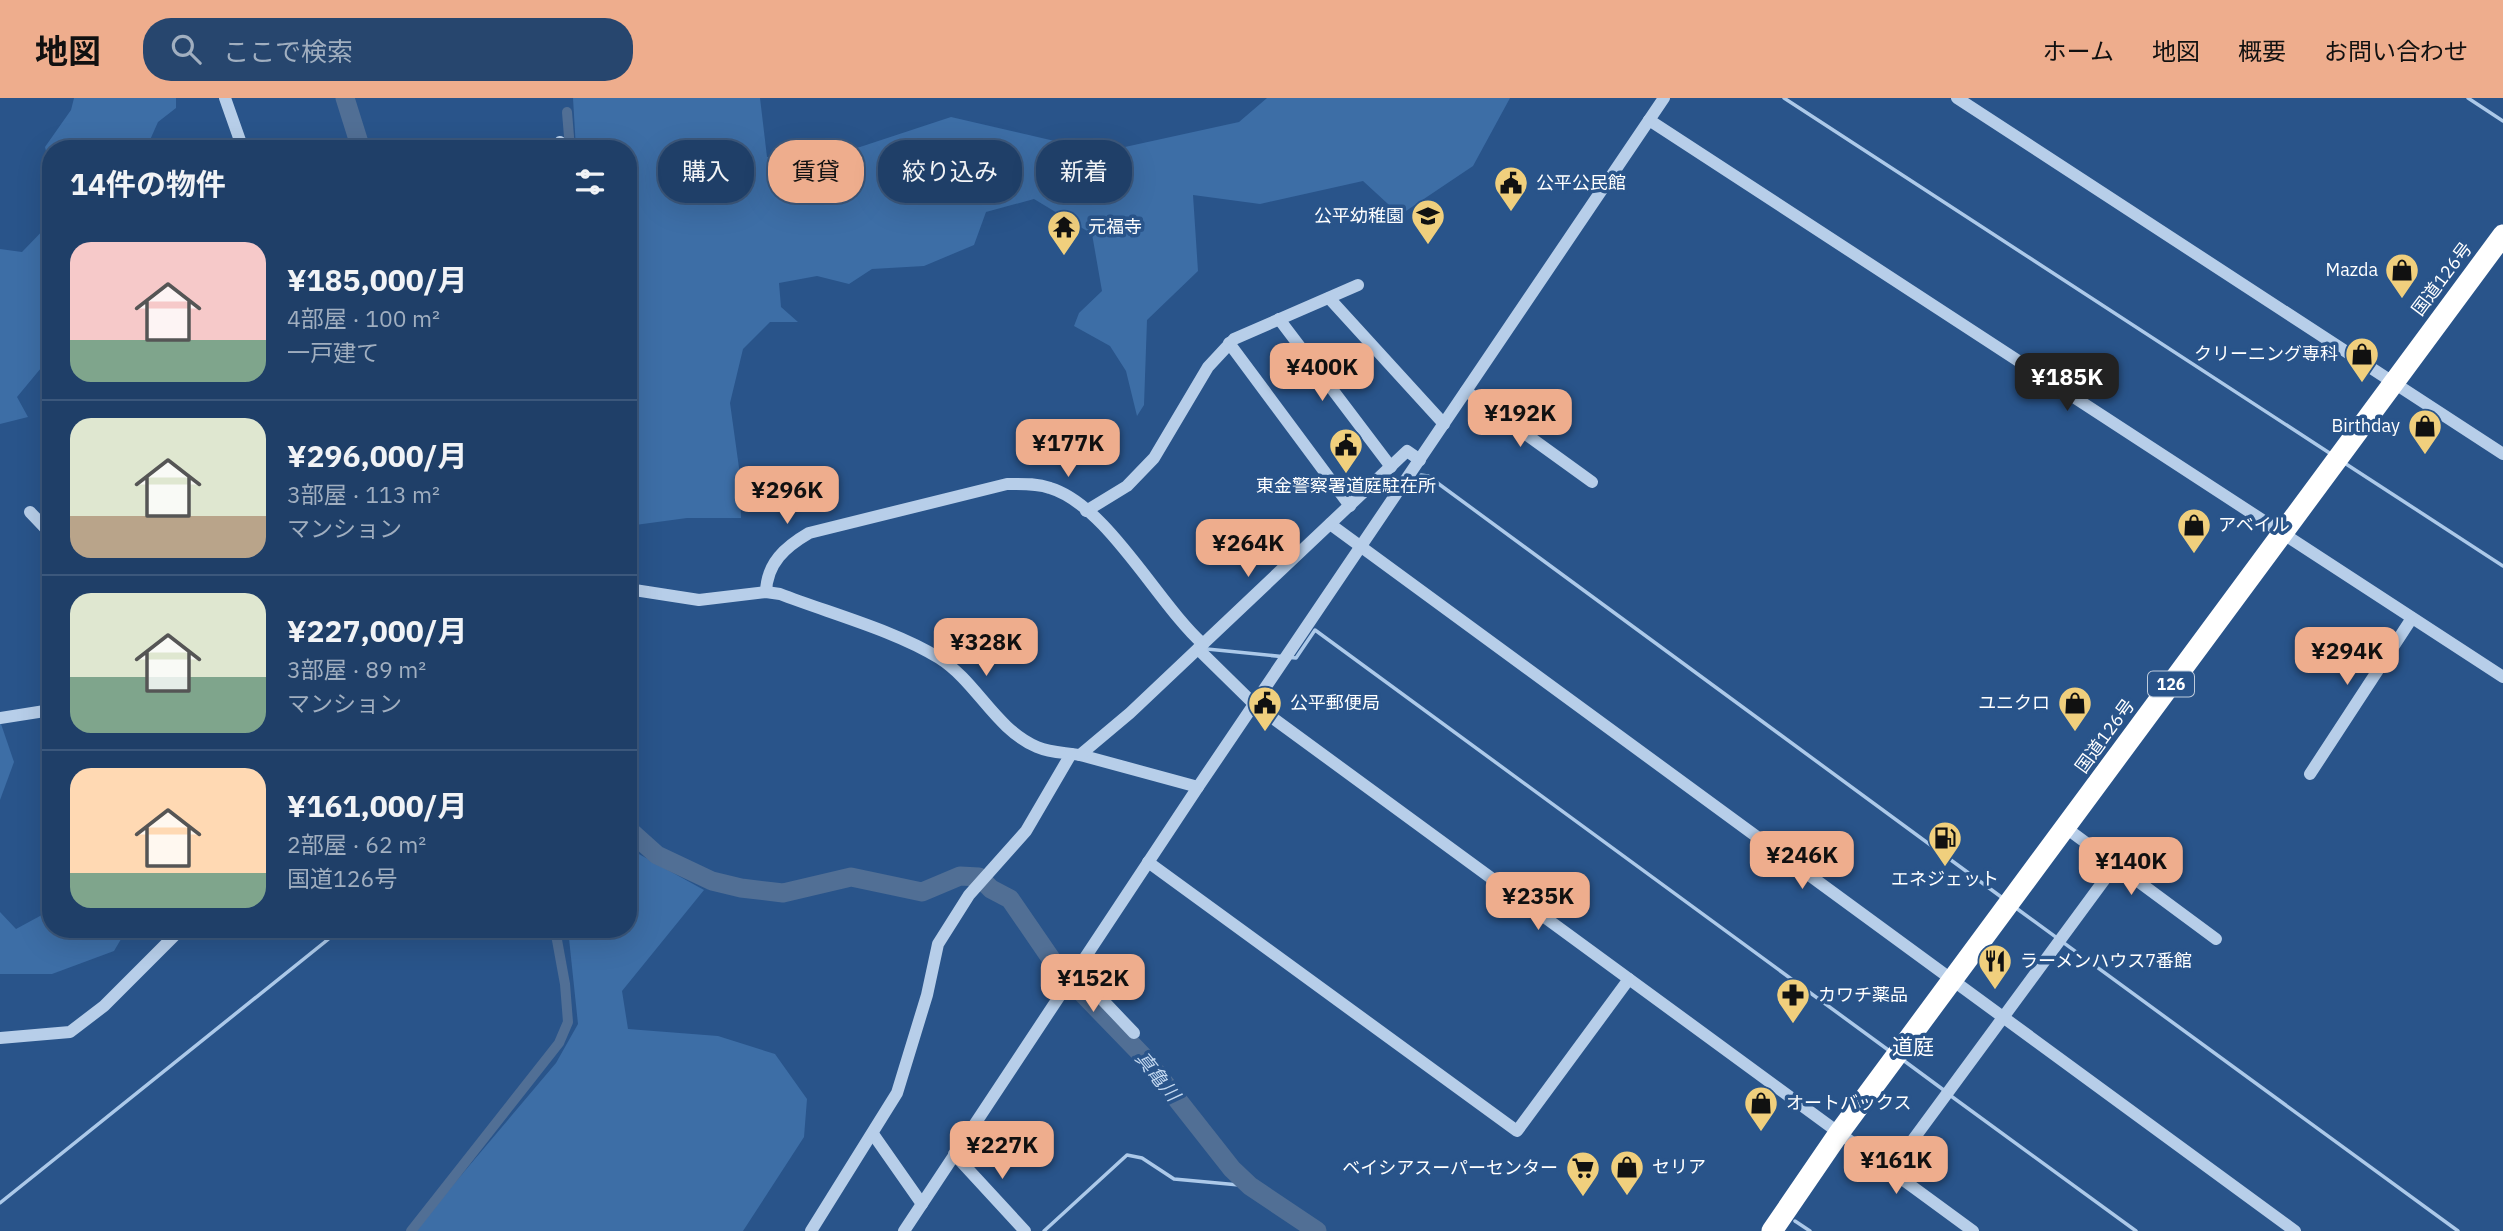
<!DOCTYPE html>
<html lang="ja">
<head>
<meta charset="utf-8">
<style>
  body { margin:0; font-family:"IBM Plex Sans","Noto Sans JP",sans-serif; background:#27466e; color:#f1f3f6; height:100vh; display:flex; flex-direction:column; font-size:26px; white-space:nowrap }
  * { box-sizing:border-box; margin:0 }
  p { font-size:23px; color:#a1afc0 }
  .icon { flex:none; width:38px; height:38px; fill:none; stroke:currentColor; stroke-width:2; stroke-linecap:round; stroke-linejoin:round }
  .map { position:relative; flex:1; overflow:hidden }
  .panel { position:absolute; left:42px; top:42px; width:595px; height:798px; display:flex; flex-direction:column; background:#1f3f68; border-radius:28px; box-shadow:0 7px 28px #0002,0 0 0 2px #3c587c }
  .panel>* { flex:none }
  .top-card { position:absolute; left:658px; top:42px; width:665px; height:63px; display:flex; gap:14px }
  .price { position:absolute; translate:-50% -60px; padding:0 16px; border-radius:14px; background:#eead8d; color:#111; font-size:23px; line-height:46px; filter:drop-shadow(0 2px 4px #0008) }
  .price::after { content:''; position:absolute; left:50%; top:42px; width:21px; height:16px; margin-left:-10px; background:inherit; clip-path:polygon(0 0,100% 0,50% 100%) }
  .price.active { background:#222; color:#fff }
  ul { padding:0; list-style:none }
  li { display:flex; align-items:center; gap:21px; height:175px; padding:0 28px }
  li+li { border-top:2px solid #3c587c }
  li span { display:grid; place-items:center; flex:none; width:196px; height:140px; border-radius:21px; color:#555 }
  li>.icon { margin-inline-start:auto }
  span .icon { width:84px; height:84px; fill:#fffc; stroke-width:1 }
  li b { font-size:30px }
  h2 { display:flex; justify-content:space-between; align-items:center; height:84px; padding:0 28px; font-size:30px }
  .tag { padding:0 24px; border-radius:28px; background:#1f3f68; box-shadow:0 7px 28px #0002,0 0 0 2px #3c587c; font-size:24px; line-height:63px }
  .tag.active { background:#eead8d; color:#111 }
  header { display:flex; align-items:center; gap:42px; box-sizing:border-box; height:98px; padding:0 35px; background:#eead8d; color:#111 }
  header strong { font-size:33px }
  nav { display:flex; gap:38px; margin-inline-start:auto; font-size:24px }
  .search { width:490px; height:63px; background:#27466e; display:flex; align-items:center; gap:18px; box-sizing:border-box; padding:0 24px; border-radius:28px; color:#a1afc0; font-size:26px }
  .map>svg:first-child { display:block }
  .green { fill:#3d6ea6 }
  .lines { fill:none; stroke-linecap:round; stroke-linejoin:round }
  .stream { stroke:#acc9e9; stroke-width:3.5 }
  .canal { stroke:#516f95; stroke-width:10 }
  .river { stroke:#516f95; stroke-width:19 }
  .minor { stroke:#b7cee9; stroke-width:12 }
  .highway { stroke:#fff; stroke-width:21 }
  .labels { text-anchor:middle; stroke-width:7; stroke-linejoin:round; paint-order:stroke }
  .shield { fill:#29548a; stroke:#bfccdc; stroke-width:2 }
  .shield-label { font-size:16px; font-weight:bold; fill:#fff }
  .poi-label { font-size:18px; fill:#fff; stroke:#29548a; text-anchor:start }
  .street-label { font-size:18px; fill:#fff; stroke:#29548a }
  .water-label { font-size:19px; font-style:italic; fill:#c3d8f0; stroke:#29548a }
  .quarter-label { font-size:21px; fill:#fff; stroke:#29548a }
</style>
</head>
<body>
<header>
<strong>地図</strong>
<div class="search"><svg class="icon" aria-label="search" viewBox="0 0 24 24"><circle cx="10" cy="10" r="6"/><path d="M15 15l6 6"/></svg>ここで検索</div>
<nav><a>ホーム</a><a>地図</a><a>概要</a><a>お問い合わせ</a></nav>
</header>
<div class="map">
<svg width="2503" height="1133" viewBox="0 0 2503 1133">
  <rect width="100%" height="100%" fill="#29548a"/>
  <g class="green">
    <path d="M74,0H176V10L158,24L146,51H51V73L45,49L71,12Z"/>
    <path d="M573,0H760L767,59L806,60L860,49L951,19L1102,54L1239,24L1267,0H1510L1473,68L1400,117L1363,83L1260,106L1193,97L1198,173L1147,222L1144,307L1137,318L1126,273L1110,248L1074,228L1079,215L1102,193L1092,136L1034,101L986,114L974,147L924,168L872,171L849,186L817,178L779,185L781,209L798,224H770L743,251L730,305L740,377L741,420H687L628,428V51H576Z"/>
    <path d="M51,124V258L17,299L28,319L0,326V151L22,154Z"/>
    <path d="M0,623L14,664L0,702Z"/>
    <path d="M628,750L704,792L622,893L628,931L718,938L775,956L807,1001L804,1039L743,1133H414L556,965L578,926L568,831H628Z"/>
    <path d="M51,812V831H127L114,853L52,876H0V814L16,831Z"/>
  </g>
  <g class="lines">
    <g class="stream">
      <path d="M1784,0L2331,356"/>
      <path d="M2468,0L2503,23"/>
      <path d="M2343,364L2503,468"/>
      <path d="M1421,377L1428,378L2004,801"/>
      <path d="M1207,551L1296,560L1315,532L1891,954"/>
      <path d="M2016,810L2458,1133"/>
      <path d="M1903,962L1945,993"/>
      <path d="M1951,998L2136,1133"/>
      <path d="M0,1105L341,831"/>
      <path d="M1795,1123L1810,1133"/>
      <path d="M1044,1133L1127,1057L1142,1060L1174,1081L1250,1088"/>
    </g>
    <g class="canal">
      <path d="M567,14L570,51"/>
      <path d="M411,1133L559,945L568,924L565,886L555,831"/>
    </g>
    <g class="river">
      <path d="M345,0L361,51"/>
      <path d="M628,731L657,757L712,783L741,790L783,795L851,779L922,794L960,778L979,779L991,791L1010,801L1056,868L1143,958L1232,1071L1250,1088L1317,1133"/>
    </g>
    <g class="minor">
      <path d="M225,0L243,51"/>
      <path d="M1957,0L2503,356"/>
      <path d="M1649,22L2503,579"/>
      <path d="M560,44L561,51"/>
      <path d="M1329,200L1444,326"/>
      <path d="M1279,221L1391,369"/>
      <path d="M1229,245L1350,408"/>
      <path d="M1466,293L1592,384"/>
      <path d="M1086,413L1127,388L1154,360L1208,269L1234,241L1358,187"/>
      <path d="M30,414L51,436"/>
      <path d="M1330,426L2295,1133"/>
      <path d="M628,491L699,502L766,494L780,496C829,515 896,533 939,560C977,584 995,631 1037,649C1053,656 1069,654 1084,658C1122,668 1160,679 1198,689"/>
      <path d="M766,494C767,465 785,449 809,435L1007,386C1021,386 1036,385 1050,390C1107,407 1158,506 1203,546"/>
      <path d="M1198,551L1255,607L1973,1133"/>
      <path d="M0,620L51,612"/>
      <path d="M1080,657L1130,615L1407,353L1420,362"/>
      <path d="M2310,676L2412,520"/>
      <path d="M2066,730L2216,841"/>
      <path d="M1148,764L1517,1033L1629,881"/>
      <path d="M1076,874L1134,935"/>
      <path d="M0,940L70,934L104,908L181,831"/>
      <path d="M873,1036L922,1106"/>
      <path d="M954,1056L1025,1133"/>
      <path d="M1890,1073L2116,766"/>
      <path d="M811,1133L897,995L927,897L938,846L969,797L1026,733L1071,656"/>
      <path d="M904,1133L1198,689L1664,0"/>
    </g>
    <path class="highway" d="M1772,1133L1839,1035L2503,137"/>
  </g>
  <defs>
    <g id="civic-pin" transform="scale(1.75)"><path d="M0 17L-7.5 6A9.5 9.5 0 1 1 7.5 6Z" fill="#f0cf7d" stroke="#29548a"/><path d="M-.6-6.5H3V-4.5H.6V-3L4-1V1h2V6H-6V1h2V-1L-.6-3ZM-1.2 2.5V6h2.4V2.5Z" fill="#111"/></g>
    <g id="school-pin" transform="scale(1.75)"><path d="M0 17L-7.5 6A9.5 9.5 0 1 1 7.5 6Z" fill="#f0cf7d" stroke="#29548a"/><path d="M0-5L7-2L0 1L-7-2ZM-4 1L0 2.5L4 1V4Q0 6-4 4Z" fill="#111"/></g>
    <g id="temple-pin" transform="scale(1.75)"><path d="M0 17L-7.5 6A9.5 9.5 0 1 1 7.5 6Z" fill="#f0cf7d" stroke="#29548a"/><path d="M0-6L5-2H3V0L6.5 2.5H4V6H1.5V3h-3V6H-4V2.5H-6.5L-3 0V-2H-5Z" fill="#111"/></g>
    <g id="shop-pin" transform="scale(1.75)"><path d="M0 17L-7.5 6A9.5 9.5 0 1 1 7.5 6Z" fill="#f0cf7d" stroke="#29548a"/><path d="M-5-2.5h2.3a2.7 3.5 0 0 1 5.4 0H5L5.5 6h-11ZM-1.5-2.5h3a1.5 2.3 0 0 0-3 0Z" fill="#111"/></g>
    <g id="fuel-pin" transform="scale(1.75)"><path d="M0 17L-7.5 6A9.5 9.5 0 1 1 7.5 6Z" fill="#f0cf7d" stroke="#29548a"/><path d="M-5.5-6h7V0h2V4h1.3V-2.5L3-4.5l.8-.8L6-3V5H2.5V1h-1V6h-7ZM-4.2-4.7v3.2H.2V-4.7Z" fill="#111"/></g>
    <g id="restaurant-pin" transform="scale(1.75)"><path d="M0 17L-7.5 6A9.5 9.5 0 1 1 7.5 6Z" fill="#f0cf7d" stroke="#29548a"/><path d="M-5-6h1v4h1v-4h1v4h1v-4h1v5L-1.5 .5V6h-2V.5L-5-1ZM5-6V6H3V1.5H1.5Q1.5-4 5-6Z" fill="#111"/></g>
    <g id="pharmacy-pin" transform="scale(1.75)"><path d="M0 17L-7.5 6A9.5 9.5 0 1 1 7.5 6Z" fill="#f0cf7d" stroke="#29548a"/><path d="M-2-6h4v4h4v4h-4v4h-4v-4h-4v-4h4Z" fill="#111"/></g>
    <g id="supermarket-pin" transform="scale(1.75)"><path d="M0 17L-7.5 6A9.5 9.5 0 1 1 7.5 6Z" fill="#f0cf7d" stroke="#29548a"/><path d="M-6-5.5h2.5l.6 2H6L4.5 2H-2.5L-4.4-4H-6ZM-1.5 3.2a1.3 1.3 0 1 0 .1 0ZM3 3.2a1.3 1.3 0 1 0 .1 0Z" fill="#111"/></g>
  </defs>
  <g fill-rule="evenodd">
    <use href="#civic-pin" x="1511" y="85"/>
    <use href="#school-pin" x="1428" y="118"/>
    <use href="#temple-pin" x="1064" y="129"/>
    <use href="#shop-pin" x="2402" y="172"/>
    <use href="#shop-pin" x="2362" y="256"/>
    <use href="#shop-pin" x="2425" y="328"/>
    <use href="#civic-pin" x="1346" y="347"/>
    <use href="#shop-pin" x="2194" y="427"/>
    <use href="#civic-pin" x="1265" y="605"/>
    <use href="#shop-pin" x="2075" y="605"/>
    <use href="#fuel-pin" x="1945" y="740"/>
    <use href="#restaurant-pin" x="1995" y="863"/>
    <use href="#pharmacy-pin" x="1793" y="897"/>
    <use href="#shop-pin" x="1761" y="1005"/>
    <use href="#shop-pin" x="1627" y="1069"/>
    <use href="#supermarket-pin" x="1583" y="1070"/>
  </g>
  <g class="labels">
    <rect class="shield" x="2148" y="573.5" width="46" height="25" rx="5"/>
    <g class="shield-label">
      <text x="2171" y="592">126</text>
    </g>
    <g class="poi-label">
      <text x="1536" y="91">公平公民館</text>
      <text x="1404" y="124" text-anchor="end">公平幼稚園</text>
      <text x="1088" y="135">元福寺</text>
      <text x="2378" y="178" text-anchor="end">Mazda</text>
      <text x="2338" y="262" text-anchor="end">クリーニング専科</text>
      <text x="2400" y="334" text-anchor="end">Birthday</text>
      <text x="1346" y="394" text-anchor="middle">東金警察署道庭駐在所</text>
      <text x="2218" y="433">アベイル</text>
      <text x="1290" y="611">公平郵便局</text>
      <text x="2050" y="611" text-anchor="end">ユニクロ</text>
      <text x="1945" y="787" text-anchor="middle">エネジェット</text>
      <text x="2020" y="869">ラーメンハウス7番館</text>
      <text x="1818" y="903">カワチ薬品</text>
      <text x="1786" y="1011">オートバックス</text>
      <text x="1652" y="1075">セリア</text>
      <text x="1558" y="1076" text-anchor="end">ベイシアスーパーセンター</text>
    </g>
    <g class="street-label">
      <text transform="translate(2442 181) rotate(-53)" y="6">国道126号</text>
      <text transform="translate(2105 638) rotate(-54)" y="6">国道126号</text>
    </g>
    <g class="water-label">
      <text transform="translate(1158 978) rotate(51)" y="7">真亀川</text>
    </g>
    <g class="quarter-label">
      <text x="1913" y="956">道庭</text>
    </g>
  </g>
</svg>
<b class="price" style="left:1322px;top:305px">¥400K</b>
<b class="price active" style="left:2067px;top:315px">¥185K</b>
<b class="price" style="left:1520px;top:351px">¥192K</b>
<b class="price" style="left:1068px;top:381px">¥177K</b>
<b class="price" style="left:787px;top:428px">¥296K</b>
<b class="price" style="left:1248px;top:481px">¥264K</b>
<b class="price" style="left:986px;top:580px">¥328K</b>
<b class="price" style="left:2347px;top:589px">¥294K</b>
<b class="price" style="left:1802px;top:793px">¥246K</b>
<b class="price" style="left:2131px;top:799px">¥140K</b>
<b class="price" style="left:1538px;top:834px">¥235K</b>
<b class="price" style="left:1093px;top:916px">¥152K</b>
<b class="price" style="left:1002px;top:1083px">¥227K</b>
<b class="price" style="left:1896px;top:1098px">¥161K</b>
<div class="top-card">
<a class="tag">購入</a>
<a class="tag active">賃貸</a>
<a class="tag">絞り込み</a>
<a class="tag">新着</a>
</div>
<section class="panel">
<h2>14件の物件<svg class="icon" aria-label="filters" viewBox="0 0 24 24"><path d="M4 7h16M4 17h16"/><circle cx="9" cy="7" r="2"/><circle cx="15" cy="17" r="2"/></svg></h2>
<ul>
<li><span style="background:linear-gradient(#f6c9c9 70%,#7fa58c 0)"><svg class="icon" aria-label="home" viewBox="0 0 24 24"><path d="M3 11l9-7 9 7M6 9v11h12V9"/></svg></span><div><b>¥185,000/月</b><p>4部屋 · 100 m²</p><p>一戸建て</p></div></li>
<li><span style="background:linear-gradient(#dfe7d0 70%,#b9a48a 0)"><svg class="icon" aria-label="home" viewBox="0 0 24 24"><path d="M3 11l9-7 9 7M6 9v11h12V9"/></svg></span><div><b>¥296,000/月</b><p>3部屋 · 113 m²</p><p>マンション</p></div></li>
<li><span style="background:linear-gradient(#dfe7d0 60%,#7fa58c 0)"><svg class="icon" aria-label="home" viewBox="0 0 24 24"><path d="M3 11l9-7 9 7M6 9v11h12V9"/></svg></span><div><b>¥227,000/月</b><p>3部屋 · 89 m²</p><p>マンション</p></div></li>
<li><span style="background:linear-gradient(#ffd9b3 75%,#7fa58c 0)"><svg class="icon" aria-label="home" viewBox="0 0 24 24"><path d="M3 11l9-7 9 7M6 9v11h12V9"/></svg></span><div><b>¥161,000/月</b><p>2部屋 · 62 m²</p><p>国道126号</p></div></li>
</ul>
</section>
</div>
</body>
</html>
